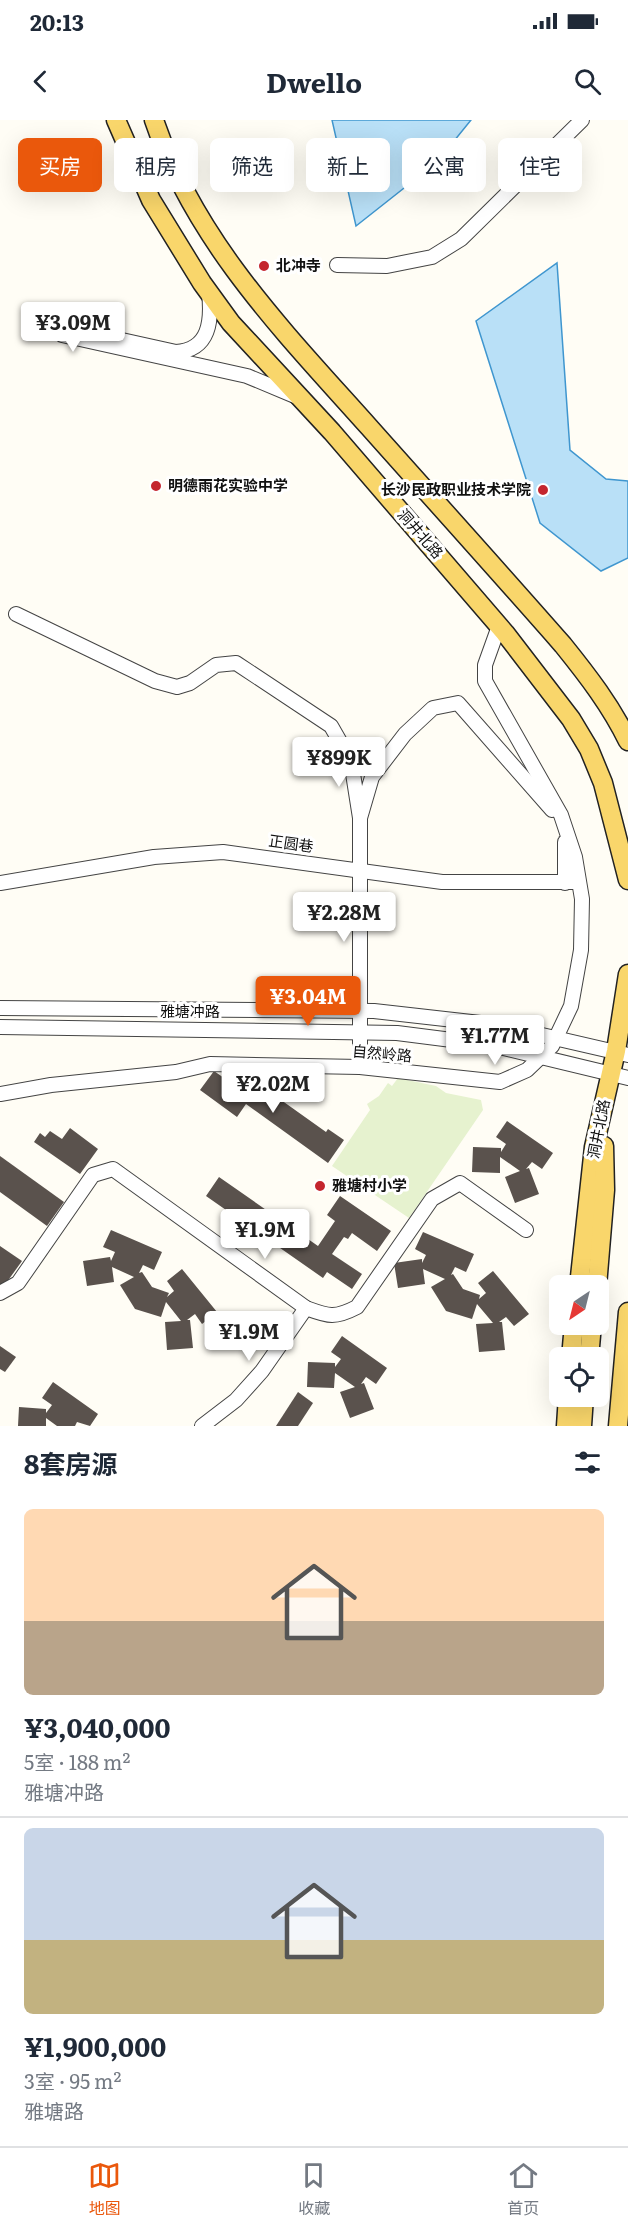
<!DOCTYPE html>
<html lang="zh">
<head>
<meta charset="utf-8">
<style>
  body { margin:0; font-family:Literata,"Noto Sans SC",serif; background:#f6f6f7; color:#1f2937; height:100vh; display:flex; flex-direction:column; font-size:22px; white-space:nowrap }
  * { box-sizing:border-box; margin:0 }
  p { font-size:20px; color:#747a83 }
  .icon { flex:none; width:33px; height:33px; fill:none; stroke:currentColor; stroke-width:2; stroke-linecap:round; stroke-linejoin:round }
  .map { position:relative; height:1306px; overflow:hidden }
  .panel { display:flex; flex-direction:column; background:#fff; flex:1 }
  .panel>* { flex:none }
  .banner { position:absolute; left:18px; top:18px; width:592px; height:54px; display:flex; gap:12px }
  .needle { width:39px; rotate:215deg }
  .tools { position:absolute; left:549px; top:1155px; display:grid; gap:12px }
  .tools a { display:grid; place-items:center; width:60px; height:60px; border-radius:9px; background:#fff; box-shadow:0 6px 24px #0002; font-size:30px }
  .price { position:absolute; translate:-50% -51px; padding:0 14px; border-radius:6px; background:#fff; color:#222; font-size:20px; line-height:39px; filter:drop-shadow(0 2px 3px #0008) }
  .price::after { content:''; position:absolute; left:50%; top:36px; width:18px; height:14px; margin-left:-9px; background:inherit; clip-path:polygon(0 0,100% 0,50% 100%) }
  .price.selected { background:#ea580c; color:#fff }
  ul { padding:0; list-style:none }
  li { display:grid; align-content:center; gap:12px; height:318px; padding:0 24px }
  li+li { border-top:2px solid #e0e1e3 }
  li span { display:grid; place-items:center; height:186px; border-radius:9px; color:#555 }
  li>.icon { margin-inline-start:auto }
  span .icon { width:108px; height:108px; fill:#fffc; stroke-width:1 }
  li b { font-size:26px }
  h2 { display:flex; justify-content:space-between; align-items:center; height:72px; padding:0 24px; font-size:26px }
  .chip { padding:0 21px; border-radius:9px; background:#fff; box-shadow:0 6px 24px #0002; font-size:21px; line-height:54px }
  .chip.selected { background:#ea580c; color:#fff }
  .status { display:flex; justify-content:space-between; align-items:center; height:42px; padding:0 30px; background:#fff; direction:ltr }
  .status svg { height:16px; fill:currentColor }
  header { display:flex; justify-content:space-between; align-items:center; height:78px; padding:0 24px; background:#fff; font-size:27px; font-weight:700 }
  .menu { display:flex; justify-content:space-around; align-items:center; height:84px; border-top:2px solid #e0e1e3; background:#fff; font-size:16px; color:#747a83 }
  .menu a { display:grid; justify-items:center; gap:3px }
  .menu .selected { color:#ea580c }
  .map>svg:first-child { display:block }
  .pitch { fill:#e6f2cf }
  .water { fill:#b9e0f7; stroke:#3f96cf; stroke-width:1.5 }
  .building { fill:#5a524d }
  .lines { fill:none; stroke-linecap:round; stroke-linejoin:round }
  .minor-casing { stroke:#444; stroke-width:16 }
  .major-casing { stroke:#222; stroke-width:21 }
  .minor { stroke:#fff; stroke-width:14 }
  .major { stroke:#f9d66b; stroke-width:18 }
  .poi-dot { fill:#c4262e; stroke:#fff; stroke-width:2 }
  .labels { text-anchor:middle; stroke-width:6; stroke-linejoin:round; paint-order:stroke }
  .poi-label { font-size:15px; font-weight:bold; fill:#111; stroke:#fff; text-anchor:start }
  .street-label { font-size:15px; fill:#111; stroke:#fff }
</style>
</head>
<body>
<div class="status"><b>20:13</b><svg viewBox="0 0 49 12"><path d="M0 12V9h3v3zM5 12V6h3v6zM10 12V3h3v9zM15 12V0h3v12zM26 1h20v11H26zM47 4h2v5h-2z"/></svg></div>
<header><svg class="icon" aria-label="back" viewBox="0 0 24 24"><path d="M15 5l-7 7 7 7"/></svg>Dwello<svg class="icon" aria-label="search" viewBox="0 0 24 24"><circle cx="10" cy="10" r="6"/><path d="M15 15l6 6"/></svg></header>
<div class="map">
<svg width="628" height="1306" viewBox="0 0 628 1306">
  <rect width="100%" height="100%" fill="#fffdf5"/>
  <path class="pitch" d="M398,958L436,966L446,973L481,980L483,990L409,1098L332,1046L370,990L367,984L379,976L388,963L392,966Z"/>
  <g class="water">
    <path d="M332,0H471L437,42L356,106Z"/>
    <path d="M557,143L570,330L606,359L628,361V438L601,451L540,403L476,201Z"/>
  </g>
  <g class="building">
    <path d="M214,951L244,972L253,960L326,1012L328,1009L344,1020L328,1043L246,984L237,997L200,970Z"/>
    <path d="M507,1001L553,1033L542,1049L532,1042L526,1049L529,1048L539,1074L515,1083L505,1057L520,1051L500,1037V1053L472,1052L473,1027L501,1028V1032L506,1024L496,1017Z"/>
    <path d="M70,1008L98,1029L80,1054L34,1022L40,1013L45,1017L50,1011L62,1019Z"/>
    <path d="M0,1036L64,1082L47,1106L0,1072Z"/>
    <path d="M219,1057L318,1126L335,1101L327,1095L340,1076L391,1111L377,1131L352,1113L348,1119L344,1117L332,1134L362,1154L352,1169L327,1152L323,1158L206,1076Z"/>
    <path d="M111,1110L162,1132L154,1150L143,1145L139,1153L142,1152L152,1167L169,1173L167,1177L174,1171L167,1161L182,1149L217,1192L202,1204L195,1194L187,1200H190L193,1228L167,1230L165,1202L181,1201L166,1182L161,1197L135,1189L120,1165L134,1157L112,1147L114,1162L87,1166L83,1141L110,1137L111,1141L115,1132L103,1127Z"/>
    <path d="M423,1112L474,1134L466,1152L455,1147L451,1155L453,1154L463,1169L480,1175L479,1179L486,1173L478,1163L493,1151L529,1194L514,1206L506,1197L499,1202H502L505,1230L479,1232L476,1204L493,1203L477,1184L472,1199L446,1191L431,1167L445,1159L423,1149L425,1164L398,1168L394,1143L422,1139V1143L426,1135L415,1129Z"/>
    <path d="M0,1126L22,1141L4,1166L0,1164Z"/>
    <path d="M342,1216L387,1248L376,1264L366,1257L361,1264L364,1263L374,1289L350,1298L340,1272L355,1267L335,1253L334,1268L307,1267L308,1242L335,1243V1247L341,1239L331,1232Z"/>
    <path d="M0,1226L16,1237L5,1252L0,1249Z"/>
    <path d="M53,1262L98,1294L90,1306L77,1302L75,1306H57L46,1298V1306H18L19,1287L46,1289V1293L52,1285L42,1278Z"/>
    <path d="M298,1272L313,1283L298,1306H276Z"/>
  </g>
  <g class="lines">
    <g class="minor-casing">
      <g id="minor">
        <path d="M337,145L387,146L432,137L461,119L582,0"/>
        <path d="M209,173C212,200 210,230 176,232L63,207L62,215L247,256L295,276"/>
        <path d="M16,494L155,561L177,567L190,563L216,545L236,543L331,606L351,641L360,698L372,657L405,614L433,588L458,583L552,690"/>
        <path d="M360,698V947"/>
        <path d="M565,722V763"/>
        <path d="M0,763L154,737L223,732L442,762H574"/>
        <path d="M0,888L374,891L498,905L628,935"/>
        <path d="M0,907L397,913L491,925L628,958"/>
        <path d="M0,974L51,965L176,952L210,944L360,947L500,962L527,950L552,926L571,886L581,830L582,779L575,737L561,695L485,561V545L499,506"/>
        <path d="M0,1173L18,1163L93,1055L113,1049L306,1188C328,1196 334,1199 357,1187L432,1079L460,1063L526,1110"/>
        <path d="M202,1306L236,1280L262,1251L306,1188"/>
      </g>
    </g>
    <g class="major-casing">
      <g id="major">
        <path d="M116,0L151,80L202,163L231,203L332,312L505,513L571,599L589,629L603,663L628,760"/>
        <path d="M154,0C195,122 286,214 369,307C434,380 499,452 563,525C588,556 611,586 628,621"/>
        <path d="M579,1166L594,1027L616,931L628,854"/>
        <path d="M597,1166L605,1070L604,1026"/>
        <path d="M571,1238L574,1204"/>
        <path d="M589,1238L592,1204"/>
        <path d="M566,1306L568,1276"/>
        <path d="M582,1306L584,1276"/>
        <path d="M618,1306L628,1192"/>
      </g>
    </g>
    <use href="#minor" class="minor"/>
    <use href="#major" class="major"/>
  </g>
  <g class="poi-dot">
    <circle cx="264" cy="146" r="6"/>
    <circle cx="156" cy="366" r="6"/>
    <circle cx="543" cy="370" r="6"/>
    <circle cx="320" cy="1066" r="6"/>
  </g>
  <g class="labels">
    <g class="poi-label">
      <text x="276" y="151">北冲寺</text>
      <text x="168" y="371">明德雨花实验中学</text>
      <text x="531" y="375" text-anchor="end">长沙民政职业技术学院</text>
      <text x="332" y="1071">雅塘村小学</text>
    </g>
    <g class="street-label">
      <text transform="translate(420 414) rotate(49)" y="5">洞井北路</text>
      <text transform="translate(291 724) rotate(8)" y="5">正圆巷</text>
      <text x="190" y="897">雅塘冲路</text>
      <text transform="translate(382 934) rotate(5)" y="5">自然岭路</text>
      <text transform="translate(599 1009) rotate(-79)" y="5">洞井北路</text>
    </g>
  </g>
</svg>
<div class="tools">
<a><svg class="needle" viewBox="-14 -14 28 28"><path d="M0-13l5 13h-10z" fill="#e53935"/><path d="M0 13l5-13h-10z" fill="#747a83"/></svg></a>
<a><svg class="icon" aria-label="locate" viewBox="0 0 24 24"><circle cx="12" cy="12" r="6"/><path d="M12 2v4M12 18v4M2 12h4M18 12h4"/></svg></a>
</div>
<b class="price" style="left:73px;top:233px">¥3.09M</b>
<b class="price" style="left:339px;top:668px">¥899K</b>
<b class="price" style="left:344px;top:823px">¥2.28M</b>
<b class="price selected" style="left:308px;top:907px">¥3.04M</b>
<b class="price" style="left:495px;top:946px">¥1.77M</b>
<b class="price" style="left:273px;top:994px">¥2.02M</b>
<b class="price" style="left:265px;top:1140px">¥1.9M</b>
<b class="price" style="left:249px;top:1242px">¥1.9M</b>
<div class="banner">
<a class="chip selected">买房</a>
<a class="chip">租房</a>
<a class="chip">筛选</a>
<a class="chip">新上</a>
<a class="chip">公寓</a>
<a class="chip">住宅</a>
</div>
</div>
<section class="panel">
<h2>8套房源<svg class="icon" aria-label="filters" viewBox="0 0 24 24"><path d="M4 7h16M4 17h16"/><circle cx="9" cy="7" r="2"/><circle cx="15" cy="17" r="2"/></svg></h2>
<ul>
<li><span style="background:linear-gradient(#ffd9b3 60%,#b9a48a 0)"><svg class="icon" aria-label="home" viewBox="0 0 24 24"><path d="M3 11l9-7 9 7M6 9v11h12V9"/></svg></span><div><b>¥3,040,000</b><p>5室 · 188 m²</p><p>雅塘冲路</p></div></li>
<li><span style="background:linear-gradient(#c9d6e8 60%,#c2b280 0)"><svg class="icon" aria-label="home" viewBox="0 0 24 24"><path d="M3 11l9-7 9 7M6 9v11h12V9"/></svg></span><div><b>¥1,900,000</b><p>3室 · 95 m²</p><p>雅塘路</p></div></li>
</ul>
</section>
<nav class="menu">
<a class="selected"><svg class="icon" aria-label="map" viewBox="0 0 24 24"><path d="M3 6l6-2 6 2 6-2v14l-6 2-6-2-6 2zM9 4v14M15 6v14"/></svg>地图</a>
<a><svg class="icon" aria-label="saved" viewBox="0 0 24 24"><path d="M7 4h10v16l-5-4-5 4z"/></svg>收藏</a>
<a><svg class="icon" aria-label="home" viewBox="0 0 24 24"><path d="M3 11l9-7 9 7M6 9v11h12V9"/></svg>首页</a>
</nav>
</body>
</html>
